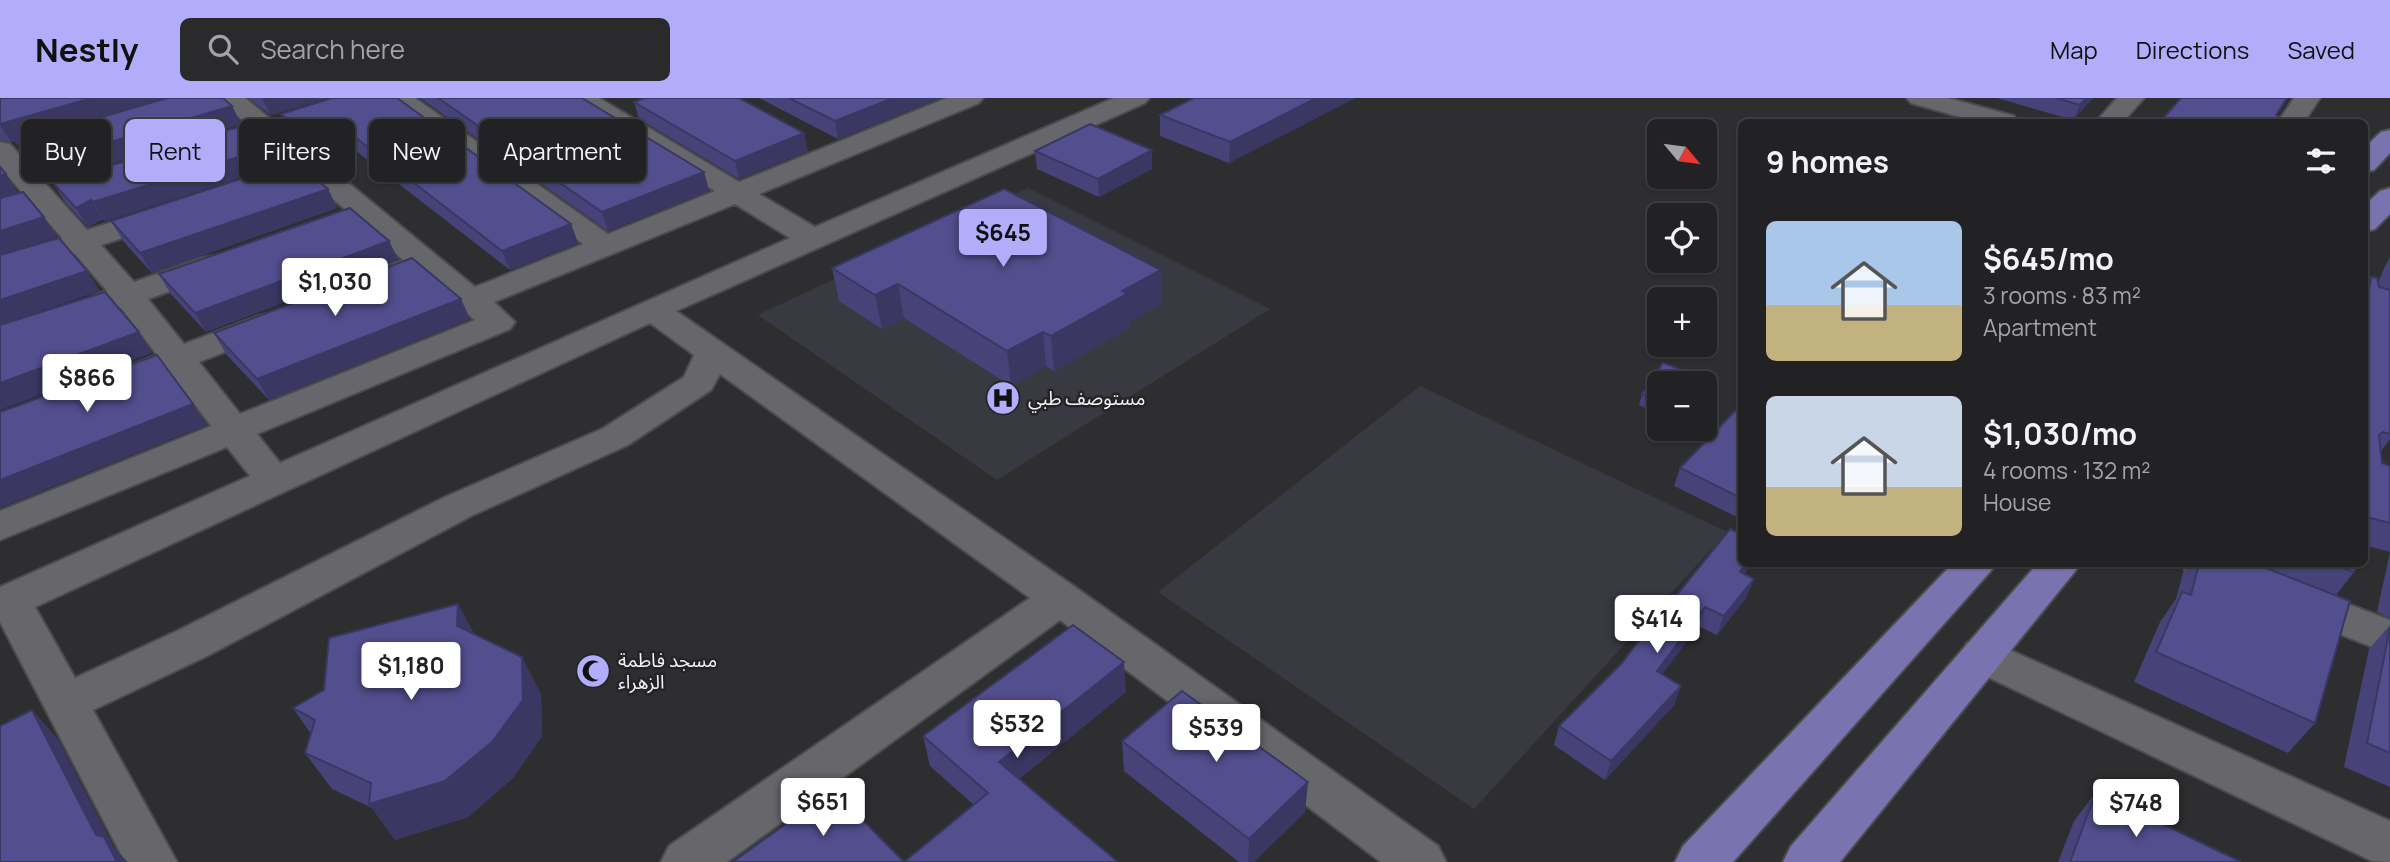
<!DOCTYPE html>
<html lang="en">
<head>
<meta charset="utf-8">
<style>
  body { margin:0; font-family:Manrope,"Noto Sans Arabic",sans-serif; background:#2a2a2d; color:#f1f3f6; height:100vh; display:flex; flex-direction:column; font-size:26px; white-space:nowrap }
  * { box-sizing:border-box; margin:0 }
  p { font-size:23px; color:#a2a4a7 }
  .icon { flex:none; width:38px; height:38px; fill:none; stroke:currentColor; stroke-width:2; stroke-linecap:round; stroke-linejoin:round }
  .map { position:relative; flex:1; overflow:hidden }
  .drawer { position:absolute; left:1738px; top:21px; width:630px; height:448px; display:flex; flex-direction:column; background:#222225; border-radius:10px; box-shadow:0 2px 5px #0004,0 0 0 2px #3f3f42 }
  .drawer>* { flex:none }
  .hud { position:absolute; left:21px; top:21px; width:665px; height:63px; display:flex; gap:14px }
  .needle { width:46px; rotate:119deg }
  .tools { position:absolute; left:1647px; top:21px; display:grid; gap:14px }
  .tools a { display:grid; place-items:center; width:70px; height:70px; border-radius:10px; background:#222225; box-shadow:0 2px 5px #0004,0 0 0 2px #3f3f42; font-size:35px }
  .price { position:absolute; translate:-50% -60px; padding:0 16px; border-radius:7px; background:#fff; color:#222; font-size:23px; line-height:46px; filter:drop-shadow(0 2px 4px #0008) }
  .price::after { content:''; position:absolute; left:50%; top:42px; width:21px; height:16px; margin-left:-10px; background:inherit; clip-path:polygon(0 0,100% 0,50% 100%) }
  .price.selected { background:#b1adfa; color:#111 }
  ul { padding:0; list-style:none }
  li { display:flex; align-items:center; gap:21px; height:175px; padding:0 28px }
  li span { display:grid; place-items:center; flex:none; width:196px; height:140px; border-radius:10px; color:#555 }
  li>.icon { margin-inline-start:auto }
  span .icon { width:84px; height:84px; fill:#fffc; stroke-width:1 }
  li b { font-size:30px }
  h2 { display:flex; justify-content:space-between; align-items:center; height:84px; padding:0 28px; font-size:30px }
  .tag { padding:0 24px; border-radius:10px; background:#222225; box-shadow:0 2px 5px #0004,0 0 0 2px #3f3f42; font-size:24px; line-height:63px }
  .tag.selected { background:#b1adfa; color:#111 }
  header { display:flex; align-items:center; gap:42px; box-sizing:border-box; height:98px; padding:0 35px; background:#b1adfa; color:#111 }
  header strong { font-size:33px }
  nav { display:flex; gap:38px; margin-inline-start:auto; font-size:24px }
  .search { width:490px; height:63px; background:#2a2a2d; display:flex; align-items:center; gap:18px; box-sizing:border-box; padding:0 24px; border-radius:10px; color:#a2a4a7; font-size:26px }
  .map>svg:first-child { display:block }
  .built { fill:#393941 }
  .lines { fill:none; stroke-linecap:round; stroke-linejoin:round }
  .minor-casing { stroke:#4b4b4e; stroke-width:4 }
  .major-casing { stroke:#4b4b4e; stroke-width:4 }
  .minor { fill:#67676b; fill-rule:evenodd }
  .major { fill:#7974af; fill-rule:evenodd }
  .wall { fill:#474379 }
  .shaded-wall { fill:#3a3763 }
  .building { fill:#534e8d; stroke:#3a3763; stroke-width:2 }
  .labels { text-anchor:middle; stroke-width:5; stroke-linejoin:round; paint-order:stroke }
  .poi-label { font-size:19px; fill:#f3f3f5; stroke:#242427; text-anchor:start }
</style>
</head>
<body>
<header>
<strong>Nestly</strong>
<div class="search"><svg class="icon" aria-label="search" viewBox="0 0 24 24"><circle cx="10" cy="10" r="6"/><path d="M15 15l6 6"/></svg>Search here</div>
<nav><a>Map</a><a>Directions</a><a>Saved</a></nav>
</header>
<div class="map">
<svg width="2390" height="764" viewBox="0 0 2390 764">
  <rect width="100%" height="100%" fill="#2e2e31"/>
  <g class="built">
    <path d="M1028,90L1270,211L997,382L758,217Z"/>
    <path d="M1420,288L1727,434L1474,711L1158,494Z"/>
  </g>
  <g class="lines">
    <g class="minor-casing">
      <g id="minor">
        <path d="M217,0H245L475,189L583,146L385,0H415L608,136L715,93L572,5L568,0H599L739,84L947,0H983L979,5L759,96L815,129L1114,0H1149L1145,5L676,213L1075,489L1438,748L1446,764H1381L1060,522L727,764H661L669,748L1030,500L720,276L711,292L628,347L473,417L209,557L93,612L177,764H125L0,524V489L250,378L227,349L0,442V413L211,328L171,275C149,284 125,298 102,292L96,285L102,278L157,257L121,210L104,215L93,212L88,205L93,198L107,193L75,156L0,179V160L62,140L0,69V44L10,46L87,132L164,108L174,111L179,117L174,123L101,147L134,184L202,160L213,158L224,160L229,167L224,174L148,201L184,246L255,219L267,216L279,219L284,226L279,233L199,264L240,316L475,222L421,177C401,185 379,198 358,193L353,186L358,179L403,162ZM735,106L790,140L280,365L257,336L510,231L515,224L494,204ZM650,225L694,257L684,279L602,331L445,399L177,533L75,580L35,509Z"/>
        <path d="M1907,0H1948L2014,18L2018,24H1978L1911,5Z"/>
        <path d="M2117,0H2144L2123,24H2096Z"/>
        <path d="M2294,0H2320L2304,24H2278Z"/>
        <path d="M2181,466H2242L2390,522V556L2187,476Z"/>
        <path d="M1983,540L2390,723V764L2372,763L1967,569L1961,557L1967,545Z"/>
      </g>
    </g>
    <g class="major-casing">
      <g id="major">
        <path d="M2390,32V55L2374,72L2364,74V50L2381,34Z"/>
        <path d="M2390,90V116L2375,131L2364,134V108L2380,93Z"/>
        <path d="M1952,466H1997L1733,764H1675L1683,748Z"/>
        <path d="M2037,466H2081L1840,764H1783L1791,748Z"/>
      </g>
    </g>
    <use href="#minor" class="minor"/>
    <use href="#major" class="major"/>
  </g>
  <g class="wall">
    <path d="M0,0H164L11,44L0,42Z"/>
    <path d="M248,0H327L271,17Z"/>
    <path d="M332,0L571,126L578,145L510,172L355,52L337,73L289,34L281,16Z"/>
    <path d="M420,0H582L704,74L709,93L608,133Z"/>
    <path d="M759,0H940L838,41Z"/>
    <path d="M1194,0H1355L1229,65L1160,38V17Z"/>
    <path d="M1997,0H2093L2073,22Z"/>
    <path d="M634,4L808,53L739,81L639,21Z"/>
    <path d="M232,8L241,26L48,85L28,62L16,44Z"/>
    <path d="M1152,52V71L1099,99L1037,71L1035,53Z"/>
    <path d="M286,65L105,123L103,121L88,129L65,104L53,85Z"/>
    <path d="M328,91L337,110L152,175L123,143L111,123Z"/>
    <path d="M389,143L398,161L206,234L170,195L159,176Z"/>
    <path d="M2390,160V341L2381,353L2382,365L2390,368V520L2377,514L2390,454L2364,447V189L2371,179L2378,184L2386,166Z"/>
    <path d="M832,170L1161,206L1128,224L1129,230L1054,273L1046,268L1011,288L904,220L882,231L839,203Z"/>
    <path d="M470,221L269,302L226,256L214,235Z"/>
    <path d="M1659,285V316L1639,307L1642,296Z"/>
    <path d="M1741,307V421L1674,388L1680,370Z"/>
    <path d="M1752,466L1744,476L1754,481L1746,500L1717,537L1698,528L1662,576L1681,588L1674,607L1605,682L1554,647L1559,628L1622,565L1676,498Z"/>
    <path d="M2190,466H2357L2354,474L2336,497L2315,625L2288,655L2134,584L2160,524L2176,501L2183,475Z"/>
    <path d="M458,506L474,536L541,596L542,638L513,680L468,719L395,742L372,710L332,691L305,655L311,636L293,610L324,592Z"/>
    <path d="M2390,527V689L2344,669L2369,551Z"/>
    <path d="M1126,594L1019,681L974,707L930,668L923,638Z"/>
    <path d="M1122,643L1308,684L1305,714L1254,764H1239L1124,673Z"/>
    <path d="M2096,694L2241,764H2058L2074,723Z"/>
  </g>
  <g class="shaded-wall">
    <path d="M92,0H164L11,44L0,27V26Z"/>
    <path d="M262,0H327L271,17Z"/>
    <path d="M893,0H940L838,41L835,23Z"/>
    <path d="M1316,0H1355L1229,65L1230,44Z"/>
    <path d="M2086,0H2093L2073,22L2080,7Z"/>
    <path d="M232,8L241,26L48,85L36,66Z"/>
    <path d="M347,33L355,52L337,73L328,54Z"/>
    <path d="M804,35L808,53L739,81L735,63Z"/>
    <path d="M277,47L286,65L105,123L93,104Z"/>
    <path d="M1152,52V71L1099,99L1098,81Z"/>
    <path d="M704,74L709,93L608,133L602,114Z"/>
    <path d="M6,76L18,95L0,101V78Z"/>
    <path d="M328,91L337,110L152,175L140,155Z"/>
    <path d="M91,102L103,121L88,129L76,110Z"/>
    <path d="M44,119L57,139L0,157V133Z"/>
    <path d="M571,126L578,145L510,172L502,153Z"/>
    <path d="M389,143L398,161L206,234L195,215Z"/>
    <path d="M1161,172V206L1128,224L1129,230L1054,273L1051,238L1122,193Z"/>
    <path d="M87,173L100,193L0,227V202Z"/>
    <path d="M898,186L904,220L882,231L875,197Z"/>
    <path d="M461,201L470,221L269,302L257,281Z"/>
    <path d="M139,234L152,255L0,312V285Z"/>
    <path d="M1043,234L1046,268L1011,288L1007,253Z"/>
    <path d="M1699,278L1697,285H1691Z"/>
    <path d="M193,306L207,327L0,410V382Z"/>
    <path d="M1746,466H1752L1733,493L1740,474Z"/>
    <path d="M1754,481L1746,500L1717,537L1724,518Z"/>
    <path d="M458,506L477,543L457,528Z"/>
    <path d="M1705,509L1698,528L1651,592L1657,573Z"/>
    <path d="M522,559L541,596L542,638L513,680L468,719L395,742L369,706Z"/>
    <path d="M1124,564L1126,594L1003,694L999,664Z"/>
    <path d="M1681,588L1674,607L1605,682L1611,663Z"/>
    <path d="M32,612L58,641L115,751L128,764H117L96,737Z"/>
    <path d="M1308,684L1305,714L1254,764H1248L1249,741Z"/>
  </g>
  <g class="building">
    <path d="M0,0H92L0,26Z"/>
    <path d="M167,0H223L232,8L36,66L16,44Z"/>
    <path d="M332,0H397L571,126L502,153L347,33L328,54L281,16Z"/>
    <path d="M438,0H582L704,74L602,114Z"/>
    <path d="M645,0H739L804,35L735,63L634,4Z"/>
    <path d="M789,0H893L835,23Z"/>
    <path d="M1194,0H1316L1230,44L1160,17Z"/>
    <path d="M2056,0H2086L2080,7Z"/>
    <path d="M2181,0H2287L2276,17L2279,18L2274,24H2160Z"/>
    <path d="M251,25L277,47L93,104L91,102L76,110L53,85Z"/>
    <path d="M1090,26L1152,52L1098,81L1035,53Z"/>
    <path d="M296,63L328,91L140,155L111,123Z"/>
    <path d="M0,69L6,76L0,78Z"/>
    <path d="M1004,91L1161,172L1122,193L1127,196L1051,238L1043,234L1007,253L898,186L875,197L832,170Z"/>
    <path d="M23,94L44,119L0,133V100Z"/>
    <path d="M350,110L389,143L195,215L159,176Z"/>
    <path d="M59,140L87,173L0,202V157Z"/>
    <path d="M412,160L461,201L257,281L214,235Z"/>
    <path d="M2371,179L2377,180L2379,189L2390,192V336L2383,334L2379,337L2382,365L2390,368V425L2370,420L2364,440V209L2367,205Z"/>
    <path d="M105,194L139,234L0,285V227Z"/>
    <path d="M157,257L193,306L0,382V314Z"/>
    <path d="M1663,265L1699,278L1691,285H1659V304L1642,296Z"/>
    <path d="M1741,307V400L1680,370Z"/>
    <path d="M1730,431L1741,436V466H1746L1740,474L1754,481L1724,518L1705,509L1657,573L1681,588L1611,663L1559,628L1622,565L1673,497L1676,498Z"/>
    <path d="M2199,466H2256L2350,503L2315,625L2156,554L2182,494L2191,497Z"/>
    <path d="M2331,466H2357L2354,474Z"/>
    <path d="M458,506L457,528L522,559L523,602L492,644L445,683L369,706L371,685L305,655L315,622L293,610L324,592L329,540Z"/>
    <path d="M1073,527L1124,564L999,664L1118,764H904L988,695L923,638Z"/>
    <path d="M2390,529V655L2367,645Z"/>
    <path d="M1182,593L1308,684L1249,741L1122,643Z"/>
    <path d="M32,612L96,737L104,739L117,764H0V628Z"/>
    <path d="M833,692L904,764H736L734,763Z"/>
    <path d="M2096,694L2241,764H2070Z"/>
  </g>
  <defs>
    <g id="hospital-disc" transform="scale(1.75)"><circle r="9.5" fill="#b1adfa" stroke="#242427"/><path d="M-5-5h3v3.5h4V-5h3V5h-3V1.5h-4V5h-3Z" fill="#111"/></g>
    <g id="mosque-disc" transform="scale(1.75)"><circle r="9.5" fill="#b1adfa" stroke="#242427"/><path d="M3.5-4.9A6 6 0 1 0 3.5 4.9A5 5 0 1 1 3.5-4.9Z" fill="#111"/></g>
  </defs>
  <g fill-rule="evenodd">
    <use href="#hospital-disc" x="1003" y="300"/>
    <use href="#mosque-disc" x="593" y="573"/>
  </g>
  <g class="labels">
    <g class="poi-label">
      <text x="1028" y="307">مستوصف طبي</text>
      <text x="618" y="569">مسجد فاطمة<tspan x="618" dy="22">الزهراء</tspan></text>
    </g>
  </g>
</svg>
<div class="tools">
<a><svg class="needle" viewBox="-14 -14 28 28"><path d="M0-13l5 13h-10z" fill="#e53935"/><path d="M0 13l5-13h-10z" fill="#a2a4a7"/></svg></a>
<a><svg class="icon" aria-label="locate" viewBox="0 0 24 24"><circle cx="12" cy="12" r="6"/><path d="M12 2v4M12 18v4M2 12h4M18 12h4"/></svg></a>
<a>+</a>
<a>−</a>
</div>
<b class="price selected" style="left:1003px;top:171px">$645</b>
<b class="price" style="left:335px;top:220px">$1,030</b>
<b class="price" style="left:87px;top:316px">$866</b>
<b class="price" style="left:1657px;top:557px">$414</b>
<b class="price" style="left:411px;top:604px">$1,180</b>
<b class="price" style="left:1017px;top:662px">$532</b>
<b class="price" style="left:1216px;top:666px">$539</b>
<b class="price" style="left:823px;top:740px">$651</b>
<b class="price" style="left:2136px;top:741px">$748</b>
<div class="hud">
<a class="tag">Buy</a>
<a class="tag selected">Rent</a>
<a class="tag">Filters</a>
<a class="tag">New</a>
<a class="tag">Apartment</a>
</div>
<section class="drawer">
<h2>9 homes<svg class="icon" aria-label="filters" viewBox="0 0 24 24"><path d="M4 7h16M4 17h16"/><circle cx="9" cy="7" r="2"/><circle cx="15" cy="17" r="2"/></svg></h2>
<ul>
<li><span style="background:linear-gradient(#a9c7e8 60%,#c2b280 0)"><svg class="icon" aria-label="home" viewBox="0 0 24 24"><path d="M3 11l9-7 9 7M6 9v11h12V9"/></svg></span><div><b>$645/mo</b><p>3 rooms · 83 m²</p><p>Apartment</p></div></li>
<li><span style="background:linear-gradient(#c9d6e8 65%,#c2b280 0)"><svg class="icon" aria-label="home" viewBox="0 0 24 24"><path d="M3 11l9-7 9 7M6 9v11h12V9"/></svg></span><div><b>$1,030/mo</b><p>4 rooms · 132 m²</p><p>House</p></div></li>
</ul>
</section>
</div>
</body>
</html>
